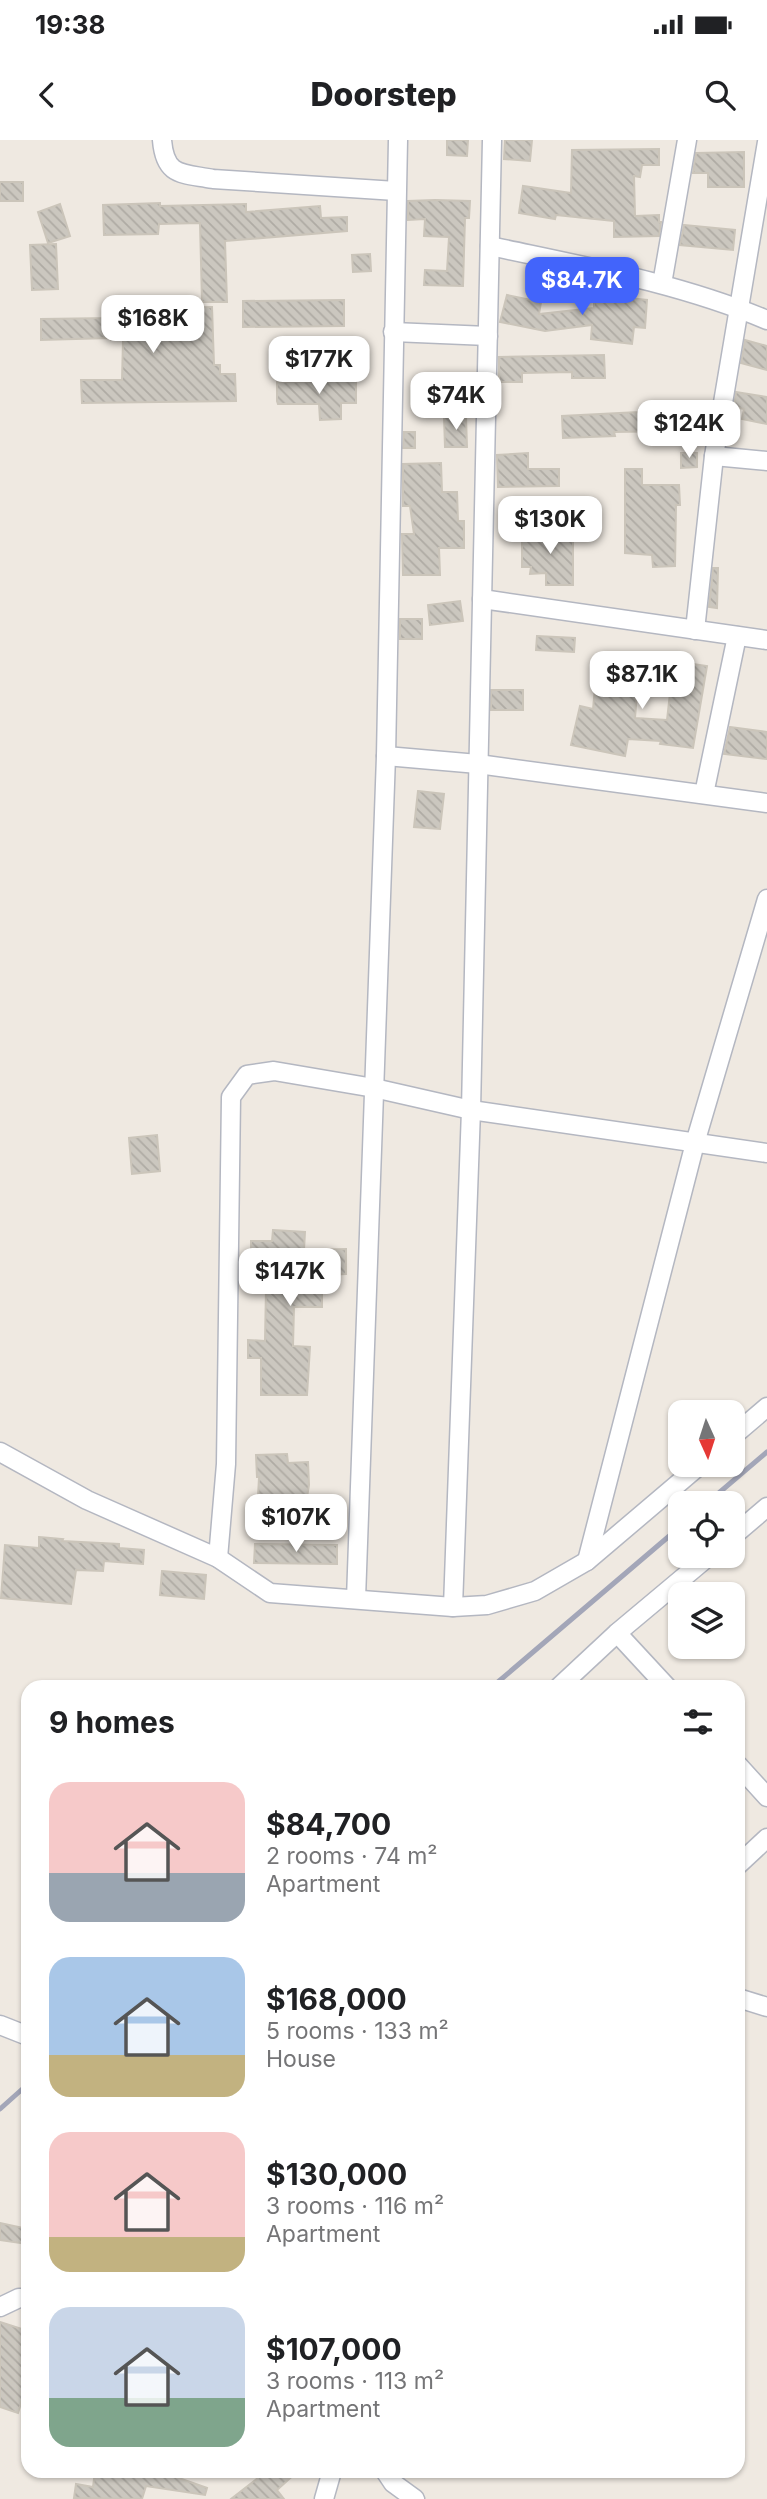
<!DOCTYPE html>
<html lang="en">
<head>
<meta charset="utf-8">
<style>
  body { margin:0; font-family:Inter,sans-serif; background:#f6f6f6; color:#202124; height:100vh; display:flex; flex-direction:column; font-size:26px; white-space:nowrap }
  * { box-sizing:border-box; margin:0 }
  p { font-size:23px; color:#757577 }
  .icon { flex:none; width:38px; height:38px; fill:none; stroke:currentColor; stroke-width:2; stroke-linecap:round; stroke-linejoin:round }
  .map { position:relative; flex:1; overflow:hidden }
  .panel { position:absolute; left:21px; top:1540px; width:724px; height:798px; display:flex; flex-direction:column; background:#fff; border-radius:21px; box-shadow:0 2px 5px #0004 }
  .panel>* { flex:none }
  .needle { width:46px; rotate:177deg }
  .fabs { position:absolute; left:668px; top:1260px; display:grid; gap:14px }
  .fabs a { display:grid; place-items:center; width:77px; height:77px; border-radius:14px; background:#fff; box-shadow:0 2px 5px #0004; font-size:35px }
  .price { position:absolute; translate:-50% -60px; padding:0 16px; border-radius:14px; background:#fff; color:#222; font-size:23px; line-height:46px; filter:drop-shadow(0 2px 4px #0008) }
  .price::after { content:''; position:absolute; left:50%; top:42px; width:21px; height:16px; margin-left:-10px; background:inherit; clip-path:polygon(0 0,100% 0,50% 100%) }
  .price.current { background:#4264fb; color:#fff }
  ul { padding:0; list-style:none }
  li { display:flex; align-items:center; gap:21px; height:175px; padding:0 28px }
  li span { display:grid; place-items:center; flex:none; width:196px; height:140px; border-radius:21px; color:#555 }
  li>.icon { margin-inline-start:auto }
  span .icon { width:84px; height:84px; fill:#fffc; stroke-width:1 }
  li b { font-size:30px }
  h2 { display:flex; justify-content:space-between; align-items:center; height:84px; padding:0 28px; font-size:30px }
  .status { display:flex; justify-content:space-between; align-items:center; height:49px; padding:0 35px; background:#fff; direction:ltr }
  .status svg { height:19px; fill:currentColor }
  header { display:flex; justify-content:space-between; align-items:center; height:91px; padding:0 28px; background:#fff; font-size:32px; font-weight:800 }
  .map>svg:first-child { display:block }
  .building { fill:url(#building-back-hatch); stroke:#cbc5ba; stroke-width:2 }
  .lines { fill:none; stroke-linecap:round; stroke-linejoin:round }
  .minor-casing { stroke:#b4b7c1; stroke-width:21 }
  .minor { stroke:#fff; stroke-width:18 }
  .rail { stroke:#a3a6b8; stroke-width:5 }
</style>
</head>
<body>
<div class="status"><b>19:38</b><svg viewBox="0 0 49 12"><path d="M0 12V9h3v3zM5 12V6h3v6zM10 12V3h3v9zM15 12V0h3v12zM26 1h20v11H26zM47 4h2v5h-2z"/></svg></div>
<header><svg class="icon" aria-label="back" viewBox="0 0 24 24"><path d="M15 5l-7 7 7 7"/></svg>Doorstep<svg class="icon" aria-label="search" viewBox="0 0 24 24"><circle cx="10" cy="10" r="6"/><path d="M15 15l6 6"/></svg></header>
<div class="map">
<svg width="767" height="2359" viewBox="0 0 767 2359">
  <defs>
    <pattern id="building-back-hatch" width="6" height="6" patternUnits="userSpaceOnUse" patternTransform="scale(1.75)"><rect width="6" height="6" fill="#cbc7bf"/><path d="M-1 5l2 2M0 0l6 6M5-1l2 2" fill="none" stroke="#afaba4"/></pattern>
  </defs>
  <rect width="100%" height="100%" fill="#efe9e1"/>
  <g class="building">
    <path d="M447,0H468L467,16L447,15Z"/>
    <path d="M505,0H532L530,21L504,19Z"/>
    <path d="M659,9V25H642L640,37L634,36L635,76L659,75V82H661L659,96L614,97V81L556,75L555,79L519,73L523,46L571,53L572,10Z"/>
    <path d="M744,12V47H708V33H693L696,13Z"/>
    <rect x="0" y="42" width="23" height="19"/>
    <path d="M435,60L470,61L469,78H465L463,146L424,145L425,130L447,131L449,97L424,96L425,79L408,80V61Z"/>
    <path d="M160,63V66L246,64V72L320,66L321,78L347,77V91L225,101L227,162H202L200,83L159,84L158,94L104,95L103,65Z"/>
    <path d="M60,64L70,96L48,103L38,72Z"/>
    <path d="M684,85L735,90L733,110L680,105Z"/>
    <path d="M56,104L58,149L32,150L30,105Z"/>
    <path d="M370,114L371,131L353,132L352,115Z"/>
    <path d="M507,155L541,162L539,174L594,168V160H610V156L647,160L645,188L634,187L632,204L591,199L592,185L545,191L500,182Z"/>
    <path d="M344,160V186L243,187V161Z"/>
    <path d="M212,167L214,225H220V234H235L236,261L82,263L81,240H122L123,200H111V198L41,200V179L111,178V169Z"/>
    <path d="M745,200L767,206V230L741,223Z"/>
    <path d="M604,215L605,238H572V232L522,233V242H499V217Z"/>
    <path d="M356,241V263H341V279L320,280L319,264H278L277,261V242Z"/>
    <path d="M736,252L767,257V284L742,279L744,269L734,267Z"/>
    <path d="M639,269H674V291L614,292L615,296L563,298L562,276L639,272Z"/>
    <path d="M444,277H466L467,307H445Z"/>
    <path d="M404,292H415V308H403Z"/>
    <path d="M528,313V329H559V346L498,347L497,315Z"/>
    <path d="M681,313H697V327L681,328Z"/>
    <path d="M441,323L442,352H457L458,381H464V408H439L440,435H403L402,394H414L410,366H403V324Z"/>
    <path d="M625,329H642V345H679L680,365H676L675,426L653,427L652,415L625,413Z"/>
    <path d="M522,393H573V445H546V433L530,434L531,427H522Z"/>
    <path d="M713,428H718L717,468L709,467Z"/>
    <path d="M460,461L463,481L430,485L428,465Z"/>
    <rect x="400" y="479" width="22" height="20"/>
    <path d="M537,496L575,498L574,512L536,510Z"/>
    <path d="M644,522L686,527V523L707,526L693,608L660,604L661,601L628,599L625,616L571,605L580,566L593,569L596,537L638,541L635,578L667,580L671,544L642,541Z"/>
    <rect x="491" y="550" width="32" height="20"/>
    <path d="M730,587L767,592V619L724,614Z"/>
    <path d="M418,651L444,654L440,689L414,687Z"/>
    <path d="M157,995L160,1031L132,1034L129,998Z"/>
    <path d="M273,1090L305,1092L304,1110L346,1109V1134L324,1135V1141H322V1167H294L293,1206L310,1207L307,1255H261V1218H248V1200L265,1201L266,1148L274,1147L275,1118H251V1101H272Z"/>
    <path d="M287,1314L288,1323L308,1322L309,1345L305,1370L273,1366L272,1377H257L259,1337H257L256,1315Z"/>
    <path d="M39,1397L63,1399L62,1401L119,1404V1408L144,1410L143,1424L104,1421L103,1431L76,1430L71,1464L1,1458L5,1405L39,1408Z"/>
    <path d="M255,1404L337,1405V1424L254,1423Z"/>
    <path d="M162,1431L206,1435L204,1459L160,1455Z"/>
    <path d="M0,2083L28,2089V2104L0,2100Z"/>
    <path d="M0,2182L28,2191V2241L18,2273L0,2267Z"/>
    <path d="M95,2331L126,2336V2331L177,2333L176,2337L207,2348L205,2355L146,2346L142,2359L74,2358L76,2344L93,2347Z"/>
    <path d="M267,2331H298L277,2350L284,2359H231Z"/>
  </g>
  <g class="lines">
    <g class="minor-casing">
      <g id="minor">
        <path d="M162,0C165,37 182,33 213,39L396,51"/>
        <path d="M490,106C583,126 679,143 767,180"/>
        <path d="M662,144L687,0"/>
        <path d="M393,192L488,196"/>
        <path d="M714,316L767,321"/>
        <path d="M482,459L767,500"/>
        <path d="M695,490L714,316L767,2"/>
        <path d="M386,616L478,624L767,663"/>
        <path d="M704,654L737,496"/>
        <path d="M733,1296L767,1267"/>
        <path d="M0,1312L87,1360L218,1418L270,1453L453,1467L487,1465L535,1451L587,1421L700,1325"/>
        <path d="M733,1396L767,1367"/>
        <path d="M218,1418L226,1324L231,957L247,935L274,931L374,948L471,970L767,1013"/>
        <path d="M587,1421L695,1003L767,759"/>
        <path d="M356,1459L386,616L398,0"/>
        <path d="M453,1467L471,970L492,0"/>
        <path d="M617,1493L667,1547"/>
        <path d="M559,1547L617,1493L709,1416"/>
        <path d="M738,1625L767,1657"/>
        <path d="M738,1725L767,1698"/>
        <path d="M738,1858L767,1867"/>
        <path d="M0,1885L28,1896"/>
        <path d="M0,2167L19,2158H28"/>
        <path d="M385,2331L393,2343L415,2359"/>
        <path d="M324,2359L332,2331"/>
      </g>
    </g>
    <use href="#minor" class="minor"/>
    <g class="rail">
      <path d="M707,1363L767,1312"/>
      <path d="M492,1547L681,1386"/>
      <path d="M0,1969L28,1944"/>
    </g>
  </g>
</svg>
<div class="fabs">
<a><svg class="needle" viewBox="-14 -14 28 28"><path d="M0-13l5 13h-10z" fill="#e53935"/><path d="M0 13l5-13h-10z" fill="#757577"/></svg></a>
<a><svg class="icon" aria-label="locate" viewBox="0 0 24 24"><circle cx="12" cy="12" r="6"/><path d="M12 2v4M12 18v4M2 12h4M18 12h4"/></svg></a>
<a><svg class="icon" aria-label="layers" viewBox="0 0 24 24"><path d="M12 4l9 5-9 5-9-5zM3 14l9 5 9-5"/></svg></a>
</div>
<b class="price current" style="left:582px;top:177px">$84.7K</b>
<b class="price" style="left:153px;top:215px">$168K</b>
<b class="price" style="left:319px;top:256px">$177K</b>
<b class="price" style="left:456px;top:292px">$74K</b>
<b class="price" style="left:689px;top:320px">$124K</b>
<b class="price" style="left:550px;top:416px">$130K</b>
<b class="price" style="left:642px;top:571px">$87.1K</b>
<b class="price" style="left:290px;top:1168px">$147K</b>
<b class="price" style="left:296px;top:1414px">$107K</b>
<section class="panel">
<h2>9 homes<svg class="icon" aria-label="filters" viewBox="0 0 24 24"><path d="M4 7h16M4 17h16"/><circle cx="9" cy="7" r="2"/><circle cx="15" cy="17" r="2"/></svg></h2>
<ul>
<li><span style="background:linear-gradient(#f6c9c9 65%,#9aa5b1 0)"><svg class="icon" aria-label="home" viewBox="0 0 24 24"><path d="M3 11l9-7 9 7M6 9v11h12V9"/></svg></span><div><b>$84,700</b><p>2 rooms · 74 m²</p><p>Apartment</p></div></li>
<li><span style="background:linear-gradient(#a9c7e8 70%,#c2b280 0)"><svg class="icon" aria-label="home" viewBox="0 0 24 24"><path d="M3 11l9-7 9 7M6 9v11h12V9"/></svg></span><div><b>$168,000</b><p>5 rooms · 133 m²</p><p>House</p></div></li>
<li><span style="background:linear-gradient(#f6c9c9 75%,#c2b280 0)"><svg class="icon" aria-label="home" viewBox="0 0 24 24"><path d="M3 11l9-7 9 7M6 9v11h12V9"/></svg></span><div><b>$130,000</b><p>3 rooms · 116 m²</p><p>Apartment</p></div></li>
<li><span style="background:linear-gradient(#c9d6e8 65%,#7fa58c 0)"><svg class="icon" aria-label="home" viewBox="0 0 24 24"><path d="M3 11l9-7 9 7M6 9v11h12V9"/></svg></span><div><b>$107,000</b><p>3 rooms · 113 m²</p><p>Apartment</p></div></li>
</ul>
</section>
</div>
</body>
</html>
